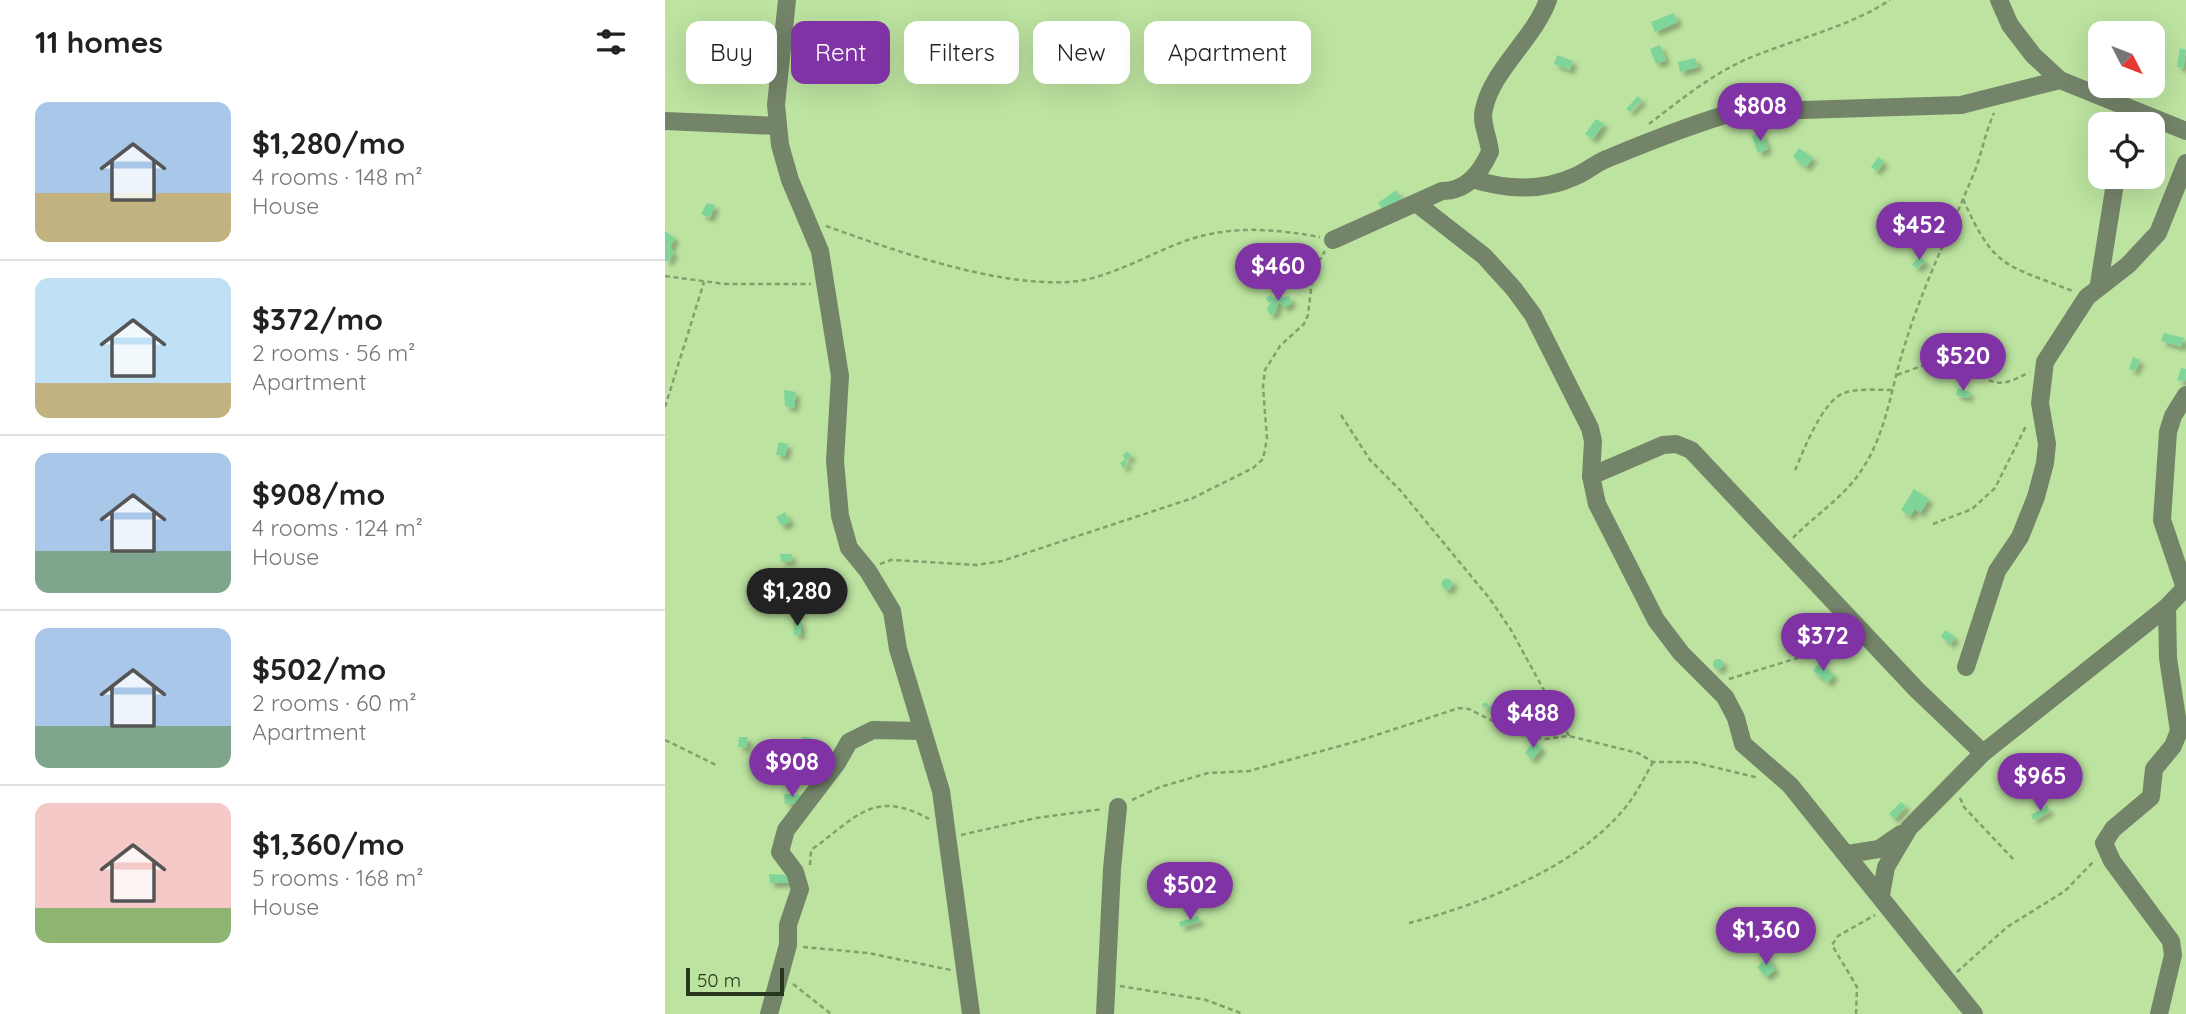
<!DOCTYPE html>
<html lang="en">
<head>
<meta charset="utf-8">
<style>
  body { margin:0; font-family:Quicksand,sans-serif; background:#f2f2f2; color:#222; height:100vh; display:flex; flex-direction:column; font-size:26px; white-space:nowrap }
  * { box-sizing:border-box; margin:0 }
  p { font-size:23px; color:#767676 }
  .icon { flex:none; width:38px; height:38px; fill:none; stroke:currentColor; stroke-width:2; stroke-linecap:round; stroke-linejoin:round }
  .map { position:relative; flex:1; overflow:hidden }
  .side { display:flex; flex-direction:column; background:#fff; width:665px }
  .side>* { flex:none }
  .top-card { position:absolute; left:21px; top:21px; width:665px; height:63px; display:flex; gap:14px }
  .needle { width:46px; rotate:132deg }
  .tools { position:absolute; left:1423px; top:21px; display:grid; gap:14px }
  .tools a { display:grid; place-items:center; width:77px; height:77px; border-radius:14px; background:#fff; box-shadow:0 7px 28px #0002; font-size:35px }
  .scale { position:absolute; left:21px; bottom:18px; width:98px; box-sizing:border-box; padding-left:7px; border:4px solid #27361c; border-top:0; font-size:19px; line-height:24px; white-space:nowrap; color:#27361c; -webkit-text-stroke:5px #bce3a0; paint-order:stroke }
  .price { position:absolute; translate:-50% -60px; padding:0 16px; border-radius:24px; background:#8033a4; color:#fff; font-size:23px; line-height:46px; filter:drop-shadow(0 2px 4px #0008) }
  .price::after { content:''; position:absolute; left:50%; top:42px; width:21px; height:16px; margin-left:-10px; background:inherit; clip-path:polygon(0 0,100% 0,50% 100%) }
  .price.on { background:#222; color:#fff }
  ul { padding:0; list-style:none }
  li { display:flex; align-items:center; gap:21px; height:175px; padding:0 35px }
  li+li { border-top:2px solid #e0e0e0 }
  li span { display:grid; place-items:center; flex:none; width:196px; height:140px; border-radius:14px; color:#555 }
  li>.icon { margin-inline-start:auto }
  span .icon { width:84px; height:84px; fill:#fffc; stroke-width:1 }
  li b { font-size:30px }
  h2 { display:flex; justify-content:space-between; align-items:center; height:84px; padding:0 35px; font-size:30px }
  .chip { padding:0 24px; border-radius:14px; background:#fff; box-shadow:0 7px 28px #0002; font-size:24px; line-height:63px }
  .chip.on { background:#8033a4; color:#fff }
  main { display:flex; flex:1; min-height:0 }
  .map>svg:first-child { display:block }
  .building { fill:#7fd599; filter:url(#shadow) }
  .lines { fill:none; stroke-linecap:round; stroke-linejoin:round }
  .path { stroke:#829f6c; stroke-width:2.5; stroke-dasharray:5 3.5; stroke-linecap:butt }
  .minor { stroke:#748469; stroke-width:18 }
</style>
</head>
<body>
<main>
<section class="side">
<h2>11 homes<svg class="icon" aria-label="filters" viewBox="0 0 24 24"><path d="M4 7h16M4 17h16"/><circle cx="9" cy="7" r="2"/><circle cx="15" cy="17" r="2"/></svg></h2>
<ul>
<li><span style="background:linear-gradient(#a9c7e8 65%,#c2b280 0)"><svg class="icon" aria-label="home" viewBox="0 0 24 24"><path d="M3 11l9-7 9 7M6 9v11h12V9"/></svg></span><div><b>$1,280/mo</b><p>4 rooms · 148 m²</p><p>House</p></div></li>
<li><span style="background:linear-gradient(#bfe0f5 75%,#c2b280 0)"><svg class="icon" aria-label="home" viewBox="0 0 24 24"><path d="M3 11l9-7 9 7M6 9v11h12V9"/></svg></span><div><b>$372/mo</b><p>2 rooms · 56 m²</p><p>Apartment</p></div></li>
<li><span style="background:linear-gradient(#a9c7e8 70%,#7fa58c 0)"><svg class="icon" aria-label="home" viewBox="0 0 24 24"><path d="M3 11l9-7 9 7M6 9v11h12V9"/></svg></span><div><b>$908/mo</b><p>4 rooms · 124 m²</p><p>House</p></div></li>
<li><span style="background:linear-gradient(#a9c7e8 70%,#7fa58c 0)"><svg class="icon" aria-label="home" viewBox="0 0 24 24"><path d="M3 11l9-7 9 7M6 9v11h12V9"/></svg></span><div><b>$502/mo</b><p>2 rooms · 60 m²</p><p>Apartment</p></div></li>
<li><span style="background:linear-gradient(#f6c9c9 75%,#8fb573 0)"><svg class="icon" aria-label="home" viewBox="0 0 24 24"><path d="M3 11l9-7 9 7M6 9v11h12V9"/></svg></span><div><b>$1,360/mo</b><p>5 rooms · 168 m²</p><p>House</p></div></li>
</ul>
</section>
<div class="map">
<svg width="1521" height="1014" viewBox="0 0 1521 1014">
  <defs>
    <filter id="shadow"><feDropShadow dx="4.5" dy="4.5" stdDeviation="2" flood-color="#0004"/></filter>
  </defs>
  <rect width="100%" height="100%" fill="#bce3a0"/>
  <g class="building">
    <path d="M1009,13L1013,22L990,32L986,22Z"/>
    <path d="M995,45L1001,60L991,64L985,49Z"/>
    <path d="M1515,48L1521,50L1518,68L1512,67Z"/>
    <path d="M892,55L908,61L905,70L889,64Z"/>
    <path d="M1030,58L1033,67L1015,72L1013,62Z"/>
    <path d="M973,96L977,100L965,112L961,109Z"/>
    <path d="M931,119L939,124L928,139L920,134Z"/>
    <path d="M1096,132L1103,149L1093,153L1087,136Z"/>
    <path d="M1134,148L1148,158L1141,167L1128,157Z"/>
    <path d="M1213,157L1219,161L1212,171L1206,167Z"/>
    <path d="M731,190L737,199L719,211L713,203Z"/>
    <path d="M42,203L50,205L45,218L36,214Z"/>
    <path d="M0,231L10,238L4,249L9,252L3,262L0,260Z"/>
    <path d="M1254,256L1261,262L1252,268L1247,265Z"/>
    <path d="M611,295L615,298L624,296L627,303L619,308L614,301L610,313L605,315L602,308L607,302H603L601,298L605,295L609,299Z"/>
    <path d="M1499,333L1519,338L1516,347L1496,341Z"/>
    <path d="M1468,357L1475,360L1470,371L1464,369Z"/>
    <path d="M1516,368L1521,369L1520,382L1512,380Z"/>
    <path d="M1293,388L1305,392L1303,398L1291,395Z"/>
    <path d="M119,390L131,392L129,408L120,406Z"/>
    <path d="M114,442L123,444L120,456L111,455Z"/>
    <path d="M462,451L467,456L461,460L462,466L458,468L455,463L460,460L458,455Z"/>
    <path d="M1249,489L1264,499L1255,513L1250,509L1245,516L1236,510Z"/>
    <path d="M120,512L125,522L117,526L111,517Z"/>
    <path d="M115,554H127V561L116,562Z"/>
    <circle cx="782" cy="584" r="5.5"/>
    <path d="M128,621H136V635H129Z"/>
    <path d="M1280,630L1290,637L1286,644L1276,637Z"/>
    <circle cx="1053" cy="664" r="5"/>
    <path d="M1154,663L1169,675L1163,683L1148,671Z"/>
    <path d="M821,702L824,706L830,704L831,710L825,712L823,706L818,708L817,704Z"/>
    <path d="M74,737H83L81,748L73,747Z"/>
    <path d="M136,737H145L150,749L142,752Z"/>
    <path d="M869,741L877,748L867,760L860,753Z"/>
    <path d="M119,794L136,795L135,803L120,804Z"/>
    <path d="M1236,802L1241,806L1229,819L1224,814Z"/>
    <path d="M1382,806L1385,811L1368,820L1366,815Z"/>
    <path d="M104,874L125,875L124,883H105Z"/>
    <path d="M533,916L535,921L516,927L514,922Z"/>
    <path d="M1103,957L1110,970L1101,977L1092,967Z"/>
  </g>
  <g class="lines">
    <g class="path">
      <path d="M984,124C1014,101 1047,74 1082,59C1129,39 1182,28 1225,0"/>
      <path d="M1298,199C1330,271 1341,264 1410,292"/>
      <path d="M161,226C231,251 329,286 403,282C443,280 487,252 523,240C568,225 609,229 655,237"/>
      <path d="M0,276L60,284H146"/>
      <path d="M1232,375L1284,356C1321,370 1321,398 1364,372"/>
      <path d="M0,407L39,282"/>
      <path d="M676,415L705,460L735,490L825,599L846,630L904,736"/>
      <path d="M1130,470C1139,450 1157,401 1179,393C1194,388 1212,390 1228,390"/>
      <path d="M1268,524L1307,509L1330,488L1362,424"/>
      <path d="M1128,538C1150,515 1178,498 1196,471C1223,431 1226,385 1241,341C1259,283 1286,229 1309,173C1317,153 1320,133 1329,113"/>
      <path d="M215,564L226,560L312,565L337,561L528,498L588,468L598,459L602,439L598,386L600,370L615,346L639,324L643,315L648,271L660,251"/>
      <path d="M1064,679L1185,642"/>
      <path d="M0,740L53,766"/>
      <path d="M1295,798L1299,807L1349,860"/>
      <path d="M467,800L495,787L543,773L584,771L693,741L794,708L804,709L856,735L880,739L904,736L973,753L988,762H1028L1094,778"/>
      <path d="M296,835L371,818L438,809"/>
      <path d="M145,865L146,850C191,818 208,788 264,819"/>
      <path d="M744,923C817,904 916,866 963,804C973,791 980,776 988,762"/>
      <path d="M138,947L203,953L286,970"/>
      <path d="M1292,972L1342,927L1400,891L1430,860"/>
      <path d="M128,984L166,1014"/>
      <path d="M455,986L541,1000L578,1014"/>
      <path d="M1191,1014L1192,987L1167,945L1173,936L1210,915"/>
    </g>
    <g class="minor">
      <path d="M122,0L111,105L115,145L125,180L155,251L175,376L170,461L175,516L184,548L203,571L227,611L233,649L276,791L306,1014"/>
      <path d="M1334,0L1345,25L1368,55L1395,80L1521,131"/>
      <path d="M0,121L113,126"/>
      <path d="M807,179C842,190 877,192 911,176C923,171 932,162 944,158C985,141 1027,124 1070,112L1296,105L1395,80"/>
      <path d="M751,203L819,256L849,289L868,315L925,428L928,441L926,476L932,504L991,620L1016,653L1060,697L1071,718L1078,744L1125,785L1309,1014"/>
      <path d="M668,240L777,191C802,191 815,173 825,152C824,137 815,123 819,109C827,70 869,39 883,0"/>
      <path d="M1434,284L1451,177"/>
      <path d="M926,476L998,445L1011,444L1026,450L1252,690L1318,753"/>
      <path d="M1520,588L1497,520L1503,432L1508,416L1521,395"/>
      <path d="M1301,667L1332,571L1355,537L1371,497L1380,463L1382,444L1375,403L1380,362L1422,297L1463,265L1493,233L1521,163"/>
      <path d="M1183,854L1214,849L1236,834"/>
      <path d="M1216,895L1221,867L1244,828L1318,753L1502,607L1521,587"/>
      <path d="M104,1014L123,945V925L135,889L130,872L115,852L121,830L172,763L184,742L208,730L257,731"/>
      <path d="M440,1014L447,869L453,807"/>
      <path d="M1494,1014L1508,955L1506,941L1447,861L1439,843L1448,829L1486,797L1489,769L1508,746L1514,731L1503,658L1502,607"/>
    </g>
  </g>
</svg>
<div class="tools">
<a><svg class="needle" viewBox="-14 -14 28 28"><path d="M0-13l5 13h-10z" fill="#e53935"/><path d="M0 13l5-13h-10z" fill="#767676"/></svg></a>
<a><svg class="icon" aria-label="locate" viewBox="0 0 24 24"><circle cx="12" cy="12" r="6"/><path d="M12 2v4M12 18v4M2 12h4M18 12h4"/></svg></a>
</div>
<div class="scale">50 m</div>
<b class="price" style="left:1095px;top:143px">$808</b>
<b class="price" style="left:1254px;top:262px">$452</b>
<b class="price" style="left:613px;top:303px">$460</b>
<b class="price" style="left:1298px;top:393px">$520</b>
<b class="price on" style="left:132px;top:628px">$1,280</b>
<b class="price" style="left:1158px;top:673px">$372</b>
<b class="price" style="left:868px;top:750px">$488</b>
<b class="price" style="left:127px;top:799px">$908</b>
<b class="price" style="left:1375px;top:813px">$965</b>
<b class="price" style="left:525px;top:922px">$502</b>
<b class="price" style="left:1101px;top:967px">$1,360</b>
<div class="top-card">
<a class="chip">Buy</a>
<a class="chip on">Rent</a>
<a class="chip">Filters</a>
<a class="chip">New</a>
<a class="chip">Apartment</a>
</div>
</div>
</main>
</body>
</html>
